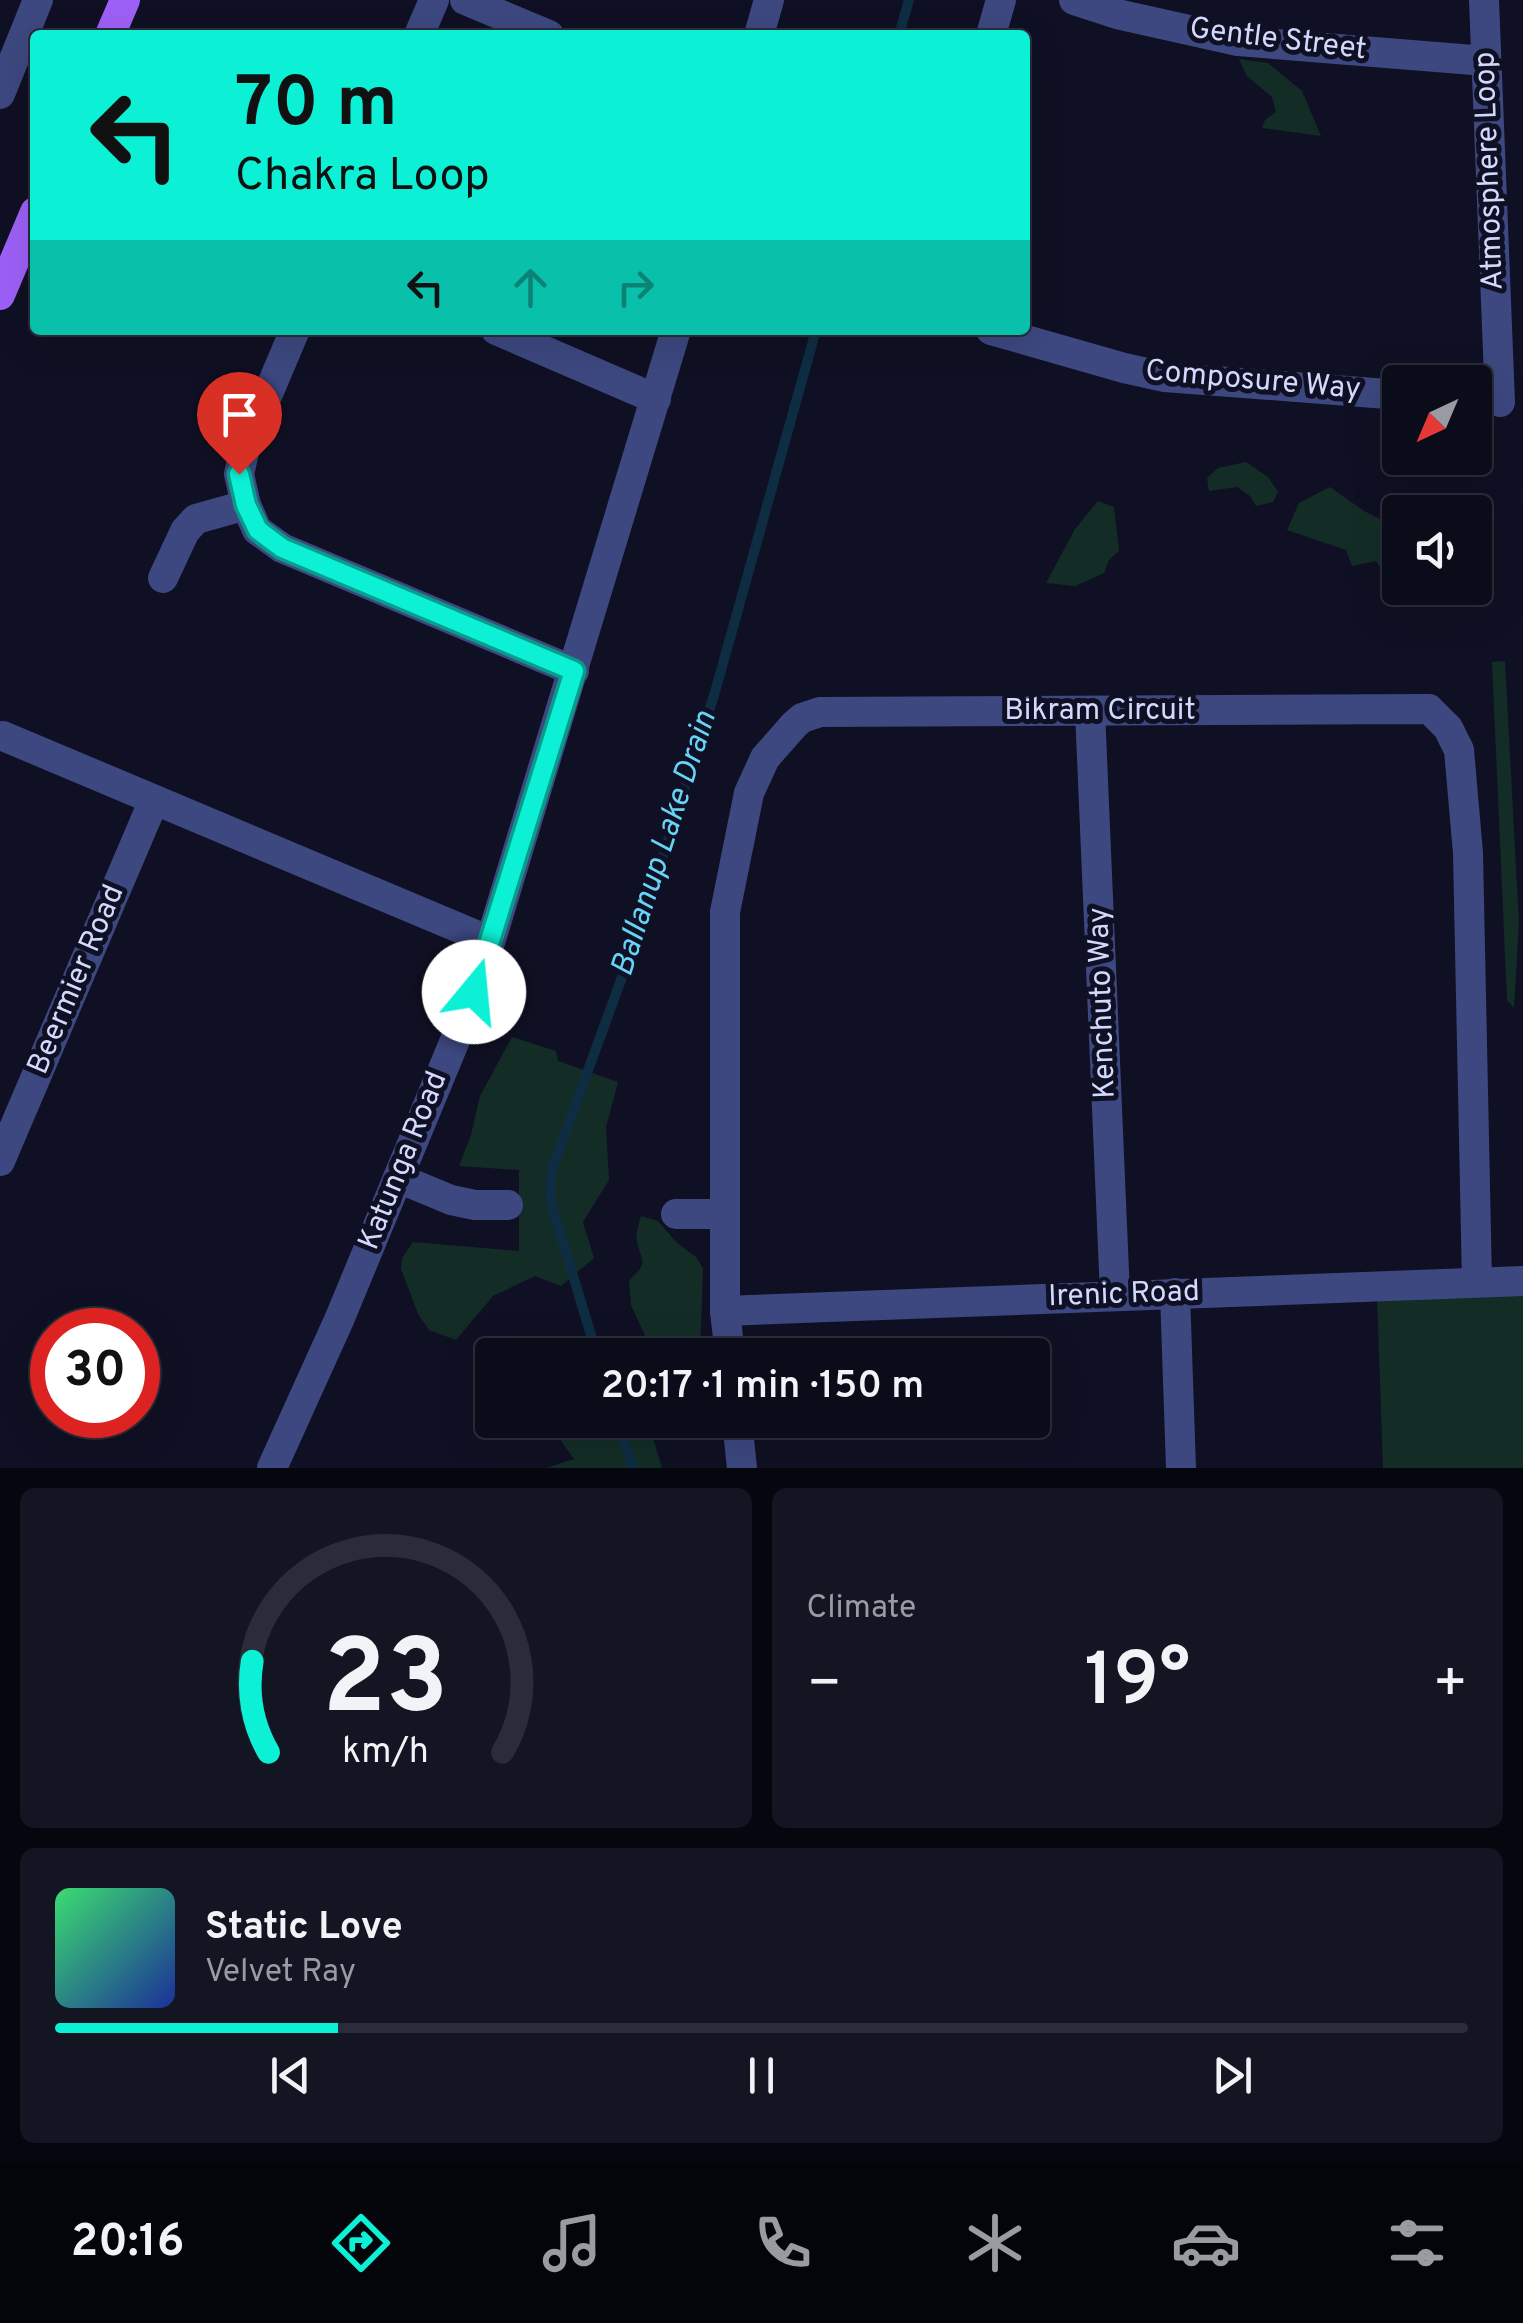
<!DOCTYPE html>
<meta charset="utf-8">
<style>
:root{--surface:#0b0c1a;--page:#141523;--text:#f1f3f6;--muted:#9a9ba2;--line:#2b2c39;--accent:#0cf0d6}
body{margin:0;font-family:Overpass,sans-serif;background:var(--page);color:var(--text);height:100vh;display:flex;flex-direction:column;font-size:38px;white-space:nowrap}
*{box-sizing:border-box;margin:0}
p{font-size:32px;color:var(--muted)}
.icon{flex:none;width:55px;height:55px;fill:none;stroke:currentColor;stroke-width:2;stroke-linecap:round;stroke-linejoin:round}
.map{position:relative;height:1468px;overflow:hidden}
.details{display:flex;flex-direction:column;gap:20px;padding:20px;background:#06070e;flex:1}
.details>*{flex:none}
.top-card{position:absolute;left:30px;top:30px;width:1000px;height:305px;border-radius:10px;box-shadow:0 10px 40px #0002,0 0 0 2px var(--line);background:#0cf0d6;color:#111;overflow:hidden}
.needle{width:65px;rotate:224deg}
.fabs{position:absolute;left:1382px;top:365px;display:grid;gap:20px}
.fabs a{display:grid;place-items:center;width:110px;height:110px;border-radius:10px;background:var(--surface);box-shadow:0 10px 40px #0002,0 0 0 2px var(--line);font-size:50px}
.speed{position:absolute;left:30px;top:1308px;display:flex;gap:20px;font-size:50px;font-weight:700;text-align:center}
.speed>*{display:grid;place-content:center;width:130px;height:130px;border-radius:50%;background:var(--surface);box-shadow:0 10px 40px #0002,0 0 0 2px var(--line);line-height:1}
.speed .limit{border:15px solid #d22;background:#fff;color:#111}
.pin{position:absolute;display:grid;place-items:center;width:85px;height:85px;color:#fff;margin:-102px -42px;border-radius:50% 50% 50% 0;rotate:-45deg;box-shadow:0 0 10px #0007}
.pin .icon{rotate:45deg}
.me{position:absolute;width:110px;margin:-55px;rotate:17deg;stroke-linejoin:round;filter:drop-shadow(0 0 8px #0008)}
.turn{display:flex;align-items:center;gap:35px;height:210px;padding:0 40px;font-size:45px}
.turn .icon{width:130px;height:130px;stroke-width:2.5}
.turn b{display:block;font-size:70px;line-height:85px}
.lanes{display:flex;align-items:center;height:95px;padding:0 40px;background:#0003;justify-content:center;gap:50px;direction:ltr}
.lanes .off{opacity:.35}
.big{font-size:75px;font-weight:600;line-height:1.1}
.details .widget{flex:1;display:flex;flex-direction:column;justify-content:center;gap:15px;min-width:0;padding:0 35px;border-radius:15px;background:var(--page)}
.details .dial{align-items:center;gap:0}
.dial svg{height:260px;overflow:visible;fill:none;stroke:var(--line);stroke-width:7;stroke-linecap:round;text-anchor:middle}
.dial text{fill:var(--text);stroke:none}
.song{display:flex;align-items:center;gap:30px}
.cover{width:120px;height:120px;border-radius:15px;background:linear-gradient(135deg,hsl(140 70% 55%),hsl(230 70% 35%))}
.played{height:10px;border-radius:5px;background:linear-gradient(90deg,var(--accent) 20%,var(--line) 20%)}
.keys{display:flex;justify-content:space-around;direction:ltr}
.heat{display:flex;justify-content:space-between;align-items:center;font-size:55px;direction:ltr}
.details .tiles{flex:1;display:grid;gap:20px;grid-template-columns:1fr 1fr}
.widget:last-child{grid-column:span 2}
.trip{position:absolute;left:475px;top:1338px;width:575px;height:100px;border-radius:10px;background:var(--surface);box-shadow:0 10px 40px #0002,0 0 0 2px var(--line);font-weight:600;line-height:100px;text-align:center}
.tabs{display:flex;height:160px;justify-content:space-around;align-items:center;background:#04050a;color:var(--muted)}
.tabs .icon{width:70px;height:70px}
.tabs .active{color:var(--accent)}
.tabs b{font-size:45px;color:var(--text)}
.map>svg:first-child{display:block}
.green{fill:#132d26}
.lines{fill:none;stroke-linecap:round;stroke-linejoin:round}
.stream{stroke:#0e2d43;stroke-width:10}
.minor{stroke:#3d4880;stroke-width:30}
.major{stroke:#9e60f7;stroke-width:30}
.route-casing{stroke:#089c8b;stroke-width:25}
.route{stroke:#0cf0d6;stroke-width:18}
.labels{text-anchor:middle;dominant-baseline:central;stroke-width:10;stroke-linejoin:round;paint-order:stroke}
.street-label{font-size:30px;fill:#d3d8fd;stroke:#0f1023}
.water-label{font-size:32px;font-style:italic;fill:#67d3f7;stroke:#0f1023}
</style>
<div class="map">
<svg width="1523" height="1468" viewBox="0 0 1523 1468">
<rect width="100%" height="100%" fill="#0f1023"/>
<!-- green -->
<g class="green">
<path d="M1239,59l29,4 34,28 19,45 -59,-8 3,-8 11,-8 -4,-15 -25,-21z"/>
<path d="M1246,462l22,15 10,15 -5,10 -17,4 -6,-10 -13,-9 -28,4 -2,-13 11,-10z"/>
<path d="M1330,487l34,24 36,18v54l-11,-2 -13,-20 -24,5 -6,-16 -59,-20 12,-27z"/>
<path d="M1098,501l16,6 5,44 -10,9 -5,13 -29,13 -29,-3 29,-54z"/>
<path d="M1505,661l14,263 -5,84 -7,-8 -15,-338z"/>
<path d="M512,1037l44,14 2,10 60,21 -12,45 3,53 -26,42 11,36 -33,28 -26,-10 -42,20 -37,44 -27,-10 -11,-16 -17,-45 1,-11 11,-16 106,9v-81l-60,-4 12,-31 9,-39z"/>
<path d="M641,1216l17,5 19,22 19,14 7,11 -3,87h-46l-23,-50 -2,-24c19,-20 14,-15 8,-39 -2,-8 2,-18 4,-26z"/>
<path d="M1523,1294v174h-140l-6,-171z"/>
<path d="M500,1420h88l13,13 47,-13 14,48h-116l28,-9 -26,-36 -26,10 -22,4z"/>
</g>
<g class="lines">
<!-- stream -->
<g class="stream">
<path d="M899,35l10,-35"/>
<path d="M597,1355l-45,-149 -2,-22 3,-18 87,-238 75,-236 101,-362"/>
<path d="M617,1420l16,48"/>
</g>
<!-- minor -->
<g class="minor">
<path d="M465,0l84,35"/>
<path d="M1074,0l43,14 121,27 248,20"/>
<path d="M1484,0l16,402"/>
<path d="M419,35l15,-35"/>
<path d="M759,35l10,-35"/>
<path d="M991,35l10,-35"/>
<path d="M0,94l38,-94"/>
<path d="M295,330l-50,118 -6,26 7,31 11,25 25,18 292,123"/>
<path d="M496,330l160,69"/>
<path d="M991,330l133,38 41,9 235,18"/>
<path d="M163,578l22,-47 11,-12 50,-14"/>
<path d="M1090,711l25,584"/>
<path d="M3,736l487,205"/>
<path d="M0,1161l154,-361"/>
<path d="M398,1178l53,22 24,5h33"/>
<path d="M676,1214h49"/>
<path d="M1175,1293l6,175"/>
<path d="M725,1311l798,-30"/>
<path d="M730,1355l-5,-44v-399l24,-119 16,-35 29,-33 8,-7 18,-6 609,-3 19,19 11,22 9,103 9,429"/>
<path d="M737,1420l5,48"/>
<path d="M272,1468l67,-148 136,-328 201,-662"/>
</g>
<!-- major -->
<g class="major">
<path d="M110,35l15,-35"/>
<path d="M0,295l35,-83"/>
</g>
</g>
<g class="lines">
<defs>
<path id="route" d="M239,474l7,31 12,25 24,18 292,123 -100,321"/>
</defs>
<!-- route casing -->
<use href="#route" class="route-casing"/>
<!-- route -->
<use href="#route" class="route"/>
</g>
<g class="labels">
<!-- street labels -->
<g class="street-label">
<text transform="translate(1278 40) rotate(7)">Gentle Street</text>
<text transform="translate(1490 171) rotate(-92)">Atmosphere Loop</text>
<text transform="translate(1253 381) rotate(5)">Composure Way</text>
<text x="1100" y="711">Bikram Circuit</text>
<text transform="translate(77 980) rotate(-67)">Beermier Road</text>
<text transform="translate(1103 1003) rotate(-92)">Kenchuto Way</text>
<text transform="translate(404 1161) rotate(-68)">Katunga Road</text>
<text transform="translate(1124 1295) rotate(-2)">Irenic Road</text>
</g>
<!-- water labels -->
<g class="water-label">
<text transform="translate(665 844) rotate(-72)">Ballanup Lake Drain</text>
</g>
</g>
</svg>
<div class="fabs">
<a><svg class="needle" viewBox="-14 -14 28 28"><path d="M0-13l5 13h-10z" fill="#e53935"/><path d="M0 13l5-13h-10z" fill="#9a9ba2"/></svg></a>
<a><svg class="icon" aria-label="sound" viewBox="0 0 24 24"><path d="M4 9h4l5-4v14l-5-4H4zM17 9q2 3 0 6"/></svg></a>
</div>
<div class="speed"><div class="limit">30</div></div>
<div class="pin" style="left:239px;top:474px;background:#d93025"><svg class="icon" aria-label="arrive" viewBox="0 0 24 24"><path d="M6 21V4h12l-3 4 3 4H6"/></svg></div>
<svg class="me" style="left:474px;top:992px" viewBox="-20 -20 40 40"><circle r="19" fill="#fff"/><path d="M0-13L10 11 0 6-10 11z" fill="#0cf0d6"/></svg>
<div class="trip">20:17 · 1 min · 150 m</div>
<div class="top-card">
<div class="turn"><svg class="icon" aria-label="left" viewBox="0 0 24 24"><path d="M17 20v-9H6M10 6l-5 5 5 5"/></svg><div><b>70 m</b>Chakra Loop</div></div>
<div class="lanes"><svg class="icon" aria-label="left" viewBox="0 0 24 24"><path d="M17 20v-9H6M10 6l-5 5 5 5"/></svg><svg class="icon off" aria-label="ahead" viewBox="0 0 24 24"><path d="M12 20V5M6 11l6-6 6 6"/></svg><svg class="icon off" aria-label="right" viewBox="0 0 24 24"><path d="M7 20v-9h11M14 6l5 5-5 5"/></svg></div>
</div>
</div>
<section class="details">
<div class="tiles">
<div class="widget dial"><svg viewBox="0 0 100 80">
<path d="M14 69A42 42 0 1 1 86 69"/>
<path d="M14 69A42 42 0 0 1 9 41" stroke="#0cf0d6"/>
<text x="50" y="56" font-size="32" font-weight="700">23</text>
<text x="50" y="72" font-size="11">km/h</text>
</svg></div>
<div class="widget"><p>Climate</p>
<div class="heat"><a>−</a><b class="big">19°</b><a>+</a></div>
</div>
<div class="widget">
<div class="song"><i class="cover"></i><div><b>Static Love</b><p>Velvet Ray</p></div></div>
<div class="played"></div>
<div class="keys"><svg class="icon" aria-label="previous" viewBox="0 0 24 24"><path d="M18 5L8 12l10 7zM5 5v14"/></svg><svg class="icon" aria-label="pause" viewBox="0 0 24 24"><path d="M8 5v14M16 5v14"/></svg><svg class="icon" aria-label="next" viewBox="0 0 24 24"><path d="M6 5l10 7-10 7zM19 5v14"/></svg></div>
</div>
</div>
</section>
<nav class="tabs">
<b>20:16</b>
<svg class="icon active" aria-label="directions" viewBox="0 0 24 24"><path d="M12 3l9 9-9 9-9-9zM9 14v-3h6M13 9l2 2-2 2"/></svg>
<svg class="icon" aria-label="music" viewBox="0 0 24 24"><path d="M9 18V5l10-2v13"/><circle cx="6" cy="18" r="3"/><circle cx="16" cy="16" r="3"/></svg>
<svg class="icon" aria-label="phone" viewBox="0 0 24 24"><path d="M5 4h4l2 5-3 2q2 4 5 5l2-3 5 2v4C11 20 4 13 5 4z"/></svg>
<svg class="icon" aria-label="climate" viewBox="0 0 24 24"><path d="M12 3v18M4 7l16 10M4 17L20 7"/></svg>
<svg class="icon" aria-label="car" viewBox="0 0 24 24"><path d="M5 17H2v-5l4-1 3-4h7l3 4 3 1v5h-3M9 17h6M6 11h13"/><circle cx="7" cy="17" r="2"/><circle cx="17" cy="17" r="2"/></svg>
<svg class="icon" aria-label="filters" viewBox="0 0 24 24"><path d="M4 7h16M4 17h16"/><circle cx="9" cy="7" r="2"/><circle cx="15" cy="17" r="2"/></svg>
</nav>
